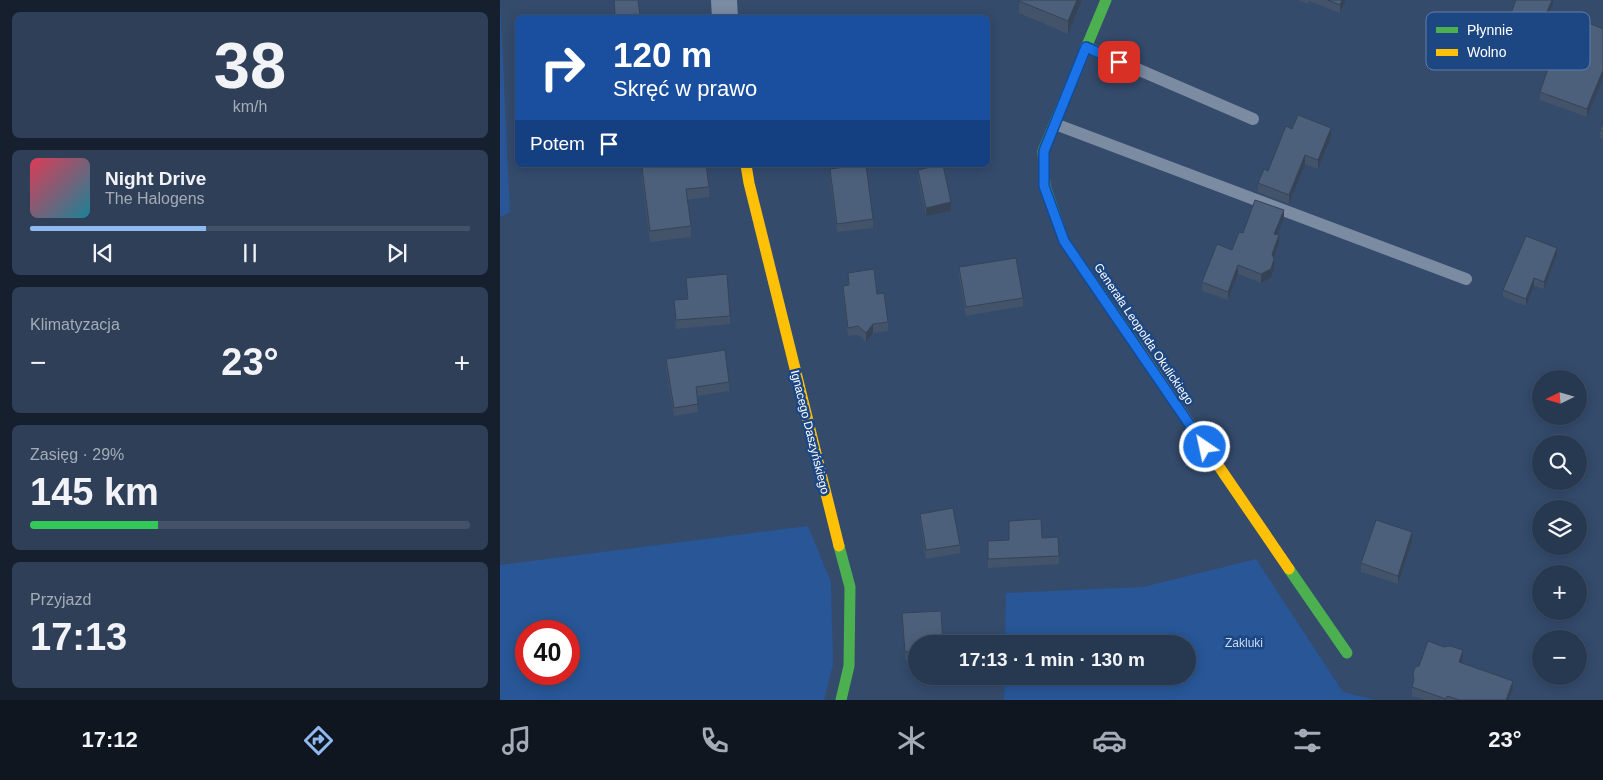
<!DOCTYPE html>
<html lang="pl">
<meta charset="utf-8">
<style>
:root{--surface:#273851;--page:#2f3f58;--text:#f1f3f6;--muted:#a4acb7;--line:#435268;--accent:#90b9f0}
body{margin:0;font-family:Helvetica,sans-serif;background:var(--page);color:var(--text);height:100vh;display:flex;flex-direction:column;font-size:19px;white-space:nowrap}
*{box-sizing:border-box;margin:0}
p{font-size:16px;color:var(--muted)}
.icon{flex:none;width:28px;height:28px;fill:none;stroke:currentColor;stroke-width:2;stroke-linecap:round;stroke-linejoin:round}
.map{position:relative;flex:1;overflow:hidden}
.side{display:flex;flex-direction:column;gap:12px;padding:12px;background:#151f2d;width:500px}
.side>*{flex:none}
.top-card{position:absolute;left:15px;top:15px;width:475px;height:152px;border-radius:8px;box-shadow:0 2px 12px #0003,0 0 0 1px var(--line);background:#1a4fa0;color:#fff;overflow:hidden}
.needle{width:32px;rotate:265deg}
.buttons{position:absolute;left:1032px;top:370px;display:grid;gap:10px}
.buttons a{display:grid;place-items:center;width:55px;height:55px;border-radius:50%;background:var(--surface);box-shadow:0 2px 12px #0003,0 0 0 1px var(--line);font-size:25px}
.speed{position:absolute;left:15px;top:620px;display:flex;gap:10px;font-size:25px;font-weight:700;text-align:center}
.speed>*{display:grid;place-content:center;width:65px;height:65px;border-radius:50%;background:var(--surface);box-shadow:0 2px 12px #0003,0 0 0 1px var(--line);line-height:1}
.speed .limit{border:8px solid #d22;background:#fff;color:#111}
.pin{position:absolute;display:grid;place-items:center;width:42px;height:42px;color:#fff;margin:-21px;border-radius:10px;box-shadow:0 2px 8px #0006}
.me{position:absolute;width:55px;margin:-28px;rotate:326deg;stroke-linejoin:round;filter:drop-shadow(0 0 4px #0008)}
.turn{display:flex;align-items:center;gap:18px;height:105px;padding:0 15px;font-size:22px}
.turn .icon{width:65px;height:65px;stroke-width:2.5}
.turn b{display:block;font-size:35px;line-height:42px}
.then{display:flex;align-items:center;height:48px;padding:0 15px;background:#0003;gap:10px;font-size:19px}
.big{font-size:38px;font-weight:700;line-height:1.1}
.side .card{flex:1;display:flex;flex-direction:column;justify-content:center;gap:8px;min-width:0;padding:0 18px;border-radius:8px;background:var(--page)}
.side .dial{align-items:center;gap:0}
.dial b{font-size:65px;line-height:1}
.song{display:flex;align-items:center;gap:15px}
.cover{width:60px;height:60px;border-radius:8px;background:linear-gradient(135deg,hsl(350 70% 55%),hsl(190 70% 35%))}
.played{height:5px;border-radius:2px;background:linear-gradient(90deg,var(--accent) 40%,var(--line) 40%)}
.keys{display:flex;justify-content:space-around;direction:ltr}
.heat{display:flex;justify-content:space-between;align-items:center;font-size:28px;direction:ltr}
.charge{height:8px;border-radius:4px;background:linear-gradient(90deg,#34c759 29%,var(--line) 0)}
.trip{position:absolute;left:408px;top:635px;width:288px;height:50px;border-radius:25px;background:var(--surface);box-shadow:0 2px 12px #0003,0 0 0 1px var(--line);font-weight:700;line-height:50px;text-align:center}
.dock{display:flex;height:80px;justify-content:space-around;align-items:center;background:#101620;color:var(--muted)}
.dock .icon{width:35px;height:35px}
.dock .current{color:var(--accent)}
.dock b{font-size:22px;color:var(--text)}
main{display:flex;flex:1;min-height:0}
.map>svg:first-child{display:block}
.green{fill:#285696;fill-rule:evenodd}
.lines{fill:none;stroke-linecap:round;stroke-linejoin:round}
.lane{stroke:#7a8ba2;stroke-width:12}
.street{stroke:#7a8ba2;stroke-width:26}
.fast{stroke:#4caf50;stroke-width:11}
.slow{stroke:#ffc107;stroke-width:11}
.wall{fill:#42536a}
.shaded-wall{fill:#364356}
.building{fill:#4d607b;stroke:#364356}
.route-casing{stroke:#114b97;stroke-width:12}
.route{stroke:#1a73e8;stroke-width:9}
.labels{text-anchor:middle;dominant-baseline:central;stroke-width:5;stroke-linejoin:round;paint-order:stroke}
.street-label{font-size:12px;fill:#fff;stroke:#1d4783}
.park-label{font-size:12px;fill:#c7dcf7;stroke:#1d4783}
.key{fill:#1d4783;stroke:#617ea8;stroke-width:1}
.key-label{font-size:14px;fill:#fff}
</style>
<main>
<section class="side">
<div class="card dial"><b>38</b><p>km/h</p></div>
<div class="card">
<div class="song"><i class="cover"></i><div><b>Night Drive</b><p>The Halogens</p></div></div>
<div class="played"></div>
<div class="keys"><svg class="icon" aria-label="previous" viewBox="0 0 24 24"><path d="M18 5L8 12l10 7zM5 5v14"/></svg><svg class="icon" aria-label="pause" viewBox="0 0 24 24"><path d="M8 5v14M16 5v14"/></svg><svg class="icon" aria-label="next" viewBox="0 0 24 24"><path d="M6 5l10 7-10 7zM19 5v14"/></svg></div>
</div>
<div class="card"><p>Klimatyzacja</p>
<div class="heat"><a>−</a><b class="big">23°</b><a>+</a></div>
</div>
<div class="card"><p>Zasięg · 29%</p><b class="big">145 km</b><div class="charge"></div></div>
<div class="card"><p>Przyjazd</p><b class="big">17:13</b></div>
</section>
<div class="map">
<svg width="1103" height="700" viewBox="0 0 1103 700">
<rect width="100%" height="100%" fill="#344b6c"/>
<!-- green -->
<g class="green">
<path d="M0,0l10,212 -10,5z"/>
<path d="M308,526l23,56 2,82 -9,36h-324v-135zM26,631h43v43h-43z"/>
<path d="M756,559l87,133 32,8h-371l1,-24h181v-32h-181l1,-51 137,-6z"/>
</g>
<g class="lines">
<!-- lane -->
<g class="lane">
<path d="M586,47l167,72"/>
<path d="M555,124l411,155"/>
</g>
<!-- street -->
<path class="street" d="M224,0l1,18"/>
<!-- fast -->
<g class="fast">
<path d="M606,0l-63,151 2,35 19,55 74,107"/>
<path d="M339,546l11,41 -1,79 -8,34"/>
<path d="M789,569l58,84"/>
</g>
<!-- slow -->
<g class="slow">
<path d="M246,165l3,18 90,363"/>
<path d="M638,348l151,221"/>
</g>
</g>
<!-- wall -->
<g class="wall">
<path d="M114,0h24l2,18h-25z"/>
<path d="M519,0h63l-14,34 -49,-21z"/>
<path d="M798,0h48l-6,13 -31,-12 -1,3z"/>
<path d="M1053,0v4l-8,20 34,15 24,-10 -16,88 -47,-17v-8l11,-31 -48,-20v-7z"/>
<path d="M1103,120v20l-3,-2v-8z"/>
<path d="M792,129l39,8 -13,32 -13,-5 -16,40 -31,-12v-9l10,-12z"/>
<path d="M148,165h58l3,22v10l-22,3 4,26v11l-41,5 -8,-65v-10l6,-1z"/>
<path d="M330,169l43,50v9l-36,4 -7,-54z"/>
<path d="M418,170l33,41 -25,5 -8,-38z"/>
<path d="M784,219l-7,16 2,9 -5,14v10l-3,10 -10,5 -23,-9 -10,26 -26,-9v-9l30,-32 11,-17z"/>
<path d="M1057,255l-13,34 -10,-3 -8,20 -23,-9v-7z"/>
<path d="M459,267l64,31v8l-57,10 -7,-40z"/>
<path d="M348,273l29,21 11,28v9l-15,2 -7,9 -8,-7 -10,1 -5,-42v-8l5,-1z"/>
<path d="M186,278l44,38v8l-54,5 -2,-29 13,-1z"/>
<path d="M166,359l63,23v9l-32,5 1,16 -24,4 -8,-48z"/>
<path d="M420,514l40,31v8l-34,6 -6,-37z"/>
<path d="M542,538l17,18v8l-71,4v-18z"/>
<path d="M912,541l-14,43 -37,-12v-9z"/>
<path d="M402,613l14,31v16h-11z"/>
<path d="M944,647l19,12 -2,4 52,26 -4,11h-84l-13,-4v-9l1,-3v-10l6,-8z"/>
</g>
<!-- shaded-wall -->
<g class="shaded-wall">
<path d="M577,0h5l-14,34v-13z"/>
<path d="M842,0h4l-6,13v-8z"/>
<path d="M1052,0h1v4l-11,27v-8z"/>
<path d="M1103,70v8l-16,39v-8z"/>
<path d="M831,128v9l-13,32v-9z"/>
<path d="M805,155v9l-16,40v-9z"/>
<path d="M451,202v9l-25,5v-8z"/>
<path d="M784,210v9l-10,23v-8z"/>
<path d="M779,235v9l-7,18v-8z"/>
<path d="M1057,248v7l-13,34v-7z"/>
<path d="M774,259v9l-3,10 -10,5v-9z"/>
<path d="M738,265v9l-10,26v-8z"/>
<path d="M1034,278v8l-8,20v-7z"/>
<path d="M373,324v9l-7,9v-9z"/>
<path d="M912,532v9l-14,43v-8z"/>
<path d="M963,650v9l-4,12v-9z"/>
<path d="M1013,681v8l-4,11h-3z"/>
</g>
<!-- building -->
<g class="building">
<path d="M114,0h24l2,15 -25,1z"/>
<path d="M519,0h58l-9,21 -49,-20z"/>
<path d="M828,0h14l-2,5z"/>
<path d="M1016,0h36l-10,23 37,16 7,-17 17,7v41l-16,39 -47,-17 13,-38 -50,-20z"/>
<path d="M178,16v2h-18z"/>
<path d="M798,115l33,13 -13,32 -13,-5 -16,40 -31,-12 6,-14 4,2 18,-45 6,3z"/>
<path d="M1103,120v11l-3,-1z"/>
<path d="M148,165h58l3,22 -23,2 5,37 -41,5 -8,-64 6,-1z"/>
<path d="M362,165h4l7,54 -36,5 -7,-55z"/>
<path d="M440,165h3l8,37 -25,6 -8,-38z"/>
<path d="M755,200l29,10 -10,24 5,1 -7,19 2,5 -3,10 -10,5 -23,-9 -10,27 -26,-10 15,-38 15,6 7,-18 4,1z"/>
<path d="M1026,236l31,12 -13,34 -10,-4 -8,21 -23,-9z"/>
<path d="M516,258l7,40 -57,9 -7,-40z"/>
<path d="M374,269l3,25 7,-1 4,29 -15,2 -7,9 -8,-7 -10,2 -5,-42 6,-1 -1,-12z"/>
<path d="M227,274l3,42 -54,4 -2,-20 14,-1 -2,-21z"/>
<path d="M225,350l4,32 -33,5 2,17 -24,4 -8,-49z"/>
<path d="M453,508l7,37 -34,5 -6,-36z"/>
<path d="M541,519l1,19 16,-1 1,19 -71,3v-18l21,-1v-19z"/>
<path d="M876,520l36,12 -14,44 -37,-13z"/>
<path d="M441,611l2,33h-27v7l-11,1 -3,-39z"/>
<path d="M928,641l16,6 6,-1 13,4 -4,12 54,19 -7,19h-46l-13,-4 -1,3 -34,-12 2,-7 -1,-6 2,-7 4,-1z"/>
</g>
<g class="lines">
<defs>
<path id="route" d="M619,62l-33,-15 -42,104v35l20,55 141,206"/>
</defs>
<!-- route casing -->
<use href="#route" class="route-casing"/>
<!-- route -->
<use href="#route" class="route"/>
</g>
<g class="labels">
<!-- street labels -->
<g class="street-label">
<text transform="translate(644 334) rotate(56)">Generała Leopolda Okulickiego</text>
<text transform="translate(310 432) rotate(76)">Ignacego Daszyńskiego</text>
</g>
<!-- park labels -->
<g class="park-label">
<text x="744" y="643">Zakluki</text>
</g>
</g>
<!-- legend -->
<rect x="926" y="12" width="164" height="58" rx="8" class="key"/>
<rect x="936" y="27" width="22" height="6" fill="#4caf50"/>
<rect x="936" y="49" width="22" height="7" fill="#ffc107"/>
<g class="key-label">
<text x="967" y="35">Płynnie</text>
<text x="967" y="57">Wolno</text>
</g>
</svg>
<div class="buttons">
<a><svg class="needle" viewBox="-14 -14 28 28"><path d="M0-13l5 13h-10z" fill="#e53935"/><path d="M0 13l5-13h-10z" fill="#a4acb7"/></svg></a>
<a><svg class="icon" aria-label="search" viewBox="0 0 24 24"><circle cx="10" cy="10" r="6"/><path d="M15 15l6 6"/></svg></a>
<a><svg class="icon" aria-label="layers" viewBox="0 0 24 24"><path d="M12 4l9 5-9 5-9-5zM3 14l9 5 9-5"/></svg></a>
<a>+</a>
<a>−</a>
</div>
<div class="speed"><div class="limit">40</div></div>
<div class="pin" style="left:619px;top:62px;background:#d93025"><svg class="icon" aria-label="arrive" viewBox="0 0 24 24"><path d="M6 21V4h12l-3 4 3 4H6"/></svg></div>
<svg class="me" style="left:705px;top:447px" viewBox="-20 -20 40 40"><circle r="17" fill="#1a73e8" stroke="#fff" stroke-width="3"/><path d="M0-11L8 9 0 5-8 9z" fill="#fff"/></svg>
<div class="trip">17:13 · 1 min · 130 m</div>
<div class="top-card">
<div class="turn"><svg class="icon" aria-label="right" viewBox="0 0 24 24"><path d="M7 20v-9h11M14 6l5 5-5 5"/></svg><div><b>120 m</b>Skręć w prawo</div></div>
<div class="then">Potem<svg class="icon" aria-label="arrive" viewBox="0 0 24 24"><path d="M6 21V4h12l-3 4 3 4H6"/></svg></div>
</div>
</div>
</main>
<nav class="dock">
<b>17:12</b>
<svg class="icon current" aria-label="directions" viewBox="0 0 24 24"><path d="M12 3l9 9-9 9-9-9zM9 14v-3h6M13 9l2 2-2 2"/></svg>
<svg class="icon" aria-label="music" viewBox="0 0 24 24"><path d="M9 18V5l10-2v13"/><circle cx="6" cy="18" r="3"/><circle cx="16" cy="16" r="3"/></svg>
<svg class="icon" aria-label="phone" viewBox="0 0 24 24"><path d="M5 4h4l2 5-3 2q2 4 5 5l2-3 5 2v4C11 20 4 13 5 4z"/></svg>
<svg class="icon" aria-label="climate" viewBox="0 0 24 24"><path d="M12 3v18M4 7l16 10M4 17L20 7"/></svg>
<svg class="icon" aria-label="car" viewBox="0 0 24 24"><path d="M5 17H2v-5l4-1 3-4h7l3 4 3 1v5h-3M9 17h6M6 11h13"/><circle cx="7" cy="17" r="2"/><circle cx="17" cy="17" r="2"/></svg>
<svg class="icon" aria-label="filters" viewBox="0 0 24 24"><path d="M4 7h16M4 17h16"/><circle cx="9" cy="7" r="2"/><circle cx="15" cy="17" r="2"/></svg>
<b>23°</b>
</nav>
